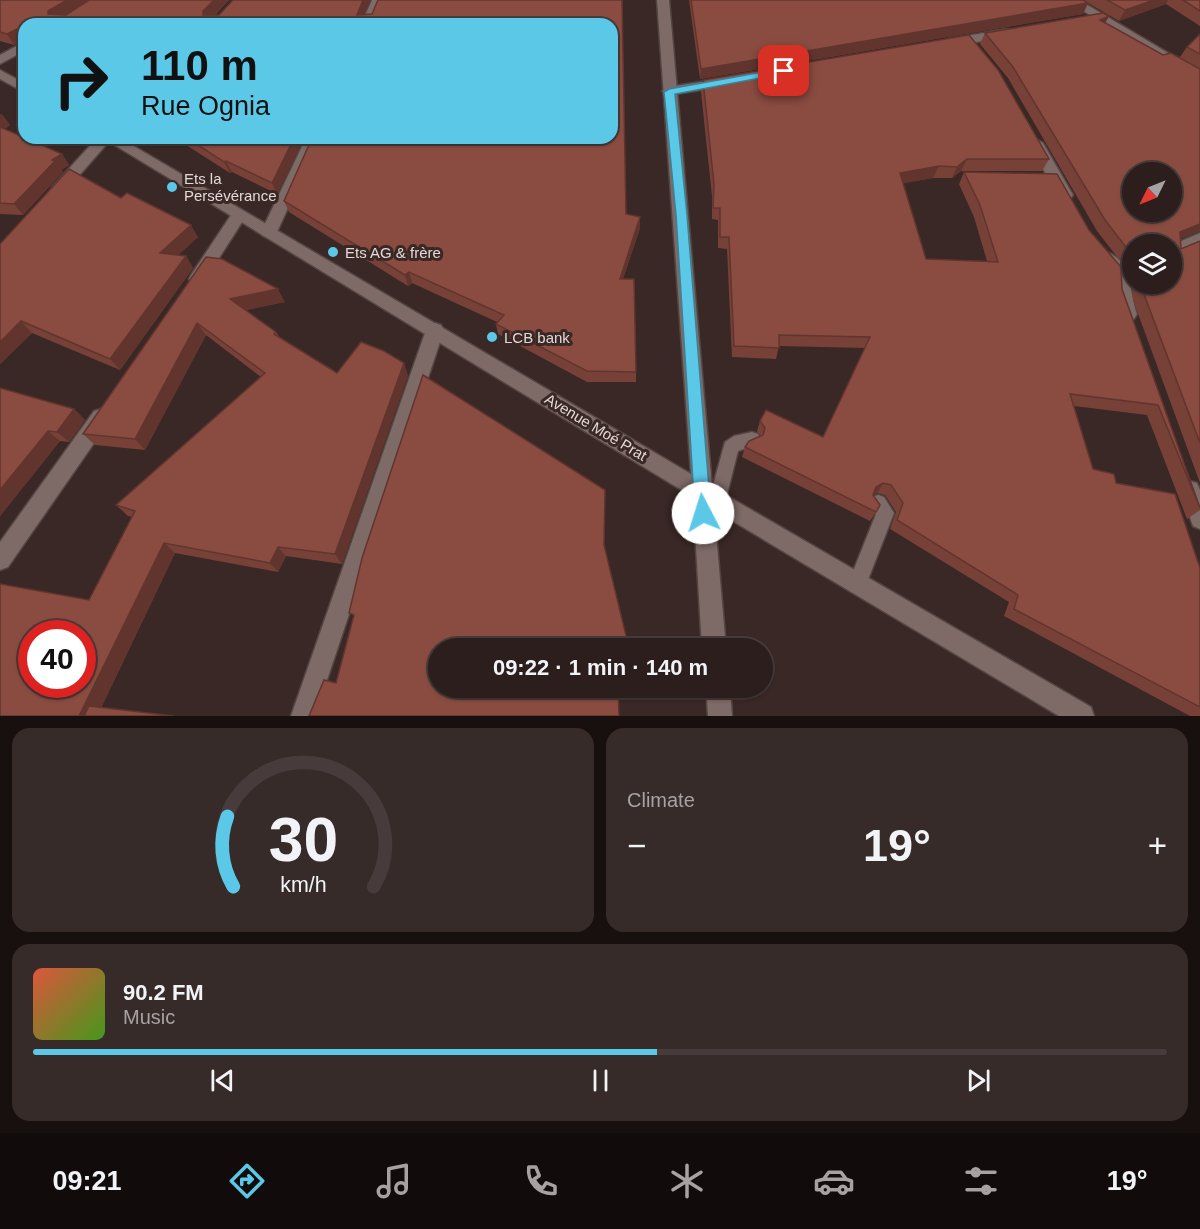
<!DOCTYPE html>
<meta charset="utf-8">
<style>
:root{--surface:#2b1e1c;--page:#372b29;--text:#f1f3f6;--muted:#a6a2a3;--line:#473c3b;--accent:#5bc8e7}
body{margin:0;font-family:Helvetica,sans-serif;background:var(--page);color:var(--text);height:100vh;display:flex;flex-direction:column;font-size:22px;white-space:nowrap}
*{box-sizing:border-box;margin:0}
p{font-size:20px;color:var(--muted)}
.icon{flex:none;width:33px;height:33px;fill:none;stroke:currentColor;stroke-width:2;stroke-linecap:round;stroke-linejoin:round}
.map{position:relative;height:716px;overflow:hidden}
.sheet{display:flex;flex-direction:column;gap:12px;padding:12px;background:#18100f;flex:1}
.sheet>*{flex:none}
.guide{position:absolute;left:18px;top:18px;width:600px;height:126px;border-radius:18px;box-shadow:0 2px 4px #0004,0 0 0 2px var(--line);background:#5bc8e7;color:#111;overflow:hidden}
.needle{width:39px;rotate:227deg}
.controls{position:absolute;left:1122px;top:162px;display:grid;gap:12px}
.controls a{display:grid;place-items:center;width:60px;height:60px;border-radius:50%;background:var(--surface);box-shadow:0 2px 4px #0004,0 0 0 2px var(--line);font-size:30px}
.speed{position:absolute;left:18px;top:620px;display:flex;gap:12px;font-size:30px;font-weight:700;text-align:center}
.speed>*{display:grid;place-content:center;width:78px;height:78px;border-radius:50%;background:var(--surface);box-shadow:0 2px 4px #0004,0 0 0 2px var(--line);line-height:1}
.speed .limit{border:9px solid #d22;background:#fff;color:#111}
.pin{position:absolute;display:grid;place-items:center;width:51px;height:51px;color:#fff;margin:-26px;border-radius:12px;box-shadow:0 3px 9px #0006}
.me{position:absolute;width:66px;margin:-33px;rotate:355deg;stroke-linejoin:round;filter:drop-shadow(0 0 4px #0008)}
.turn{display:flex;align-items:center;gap:21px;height:126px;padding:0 24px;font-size:27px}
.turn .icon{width:78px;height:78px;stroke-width:2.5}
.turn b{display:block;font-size:42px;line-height:51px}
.big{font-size:45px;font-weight:700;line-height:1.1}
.sheet .card{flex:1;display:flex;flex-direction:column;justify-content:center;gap:9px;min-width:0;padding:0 21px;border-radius:18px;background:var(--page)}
.sheet .dial{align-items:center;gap:0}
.dial svg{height:156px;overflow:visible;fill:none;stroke:var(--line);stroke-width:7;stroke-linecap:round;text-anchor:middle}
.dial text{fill:var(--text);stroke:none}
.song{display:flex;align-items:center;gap:18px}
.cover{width:72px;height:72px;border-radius:9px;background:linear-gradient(135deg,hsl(10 70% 55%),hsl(100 70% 35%))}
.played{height:6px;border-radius:3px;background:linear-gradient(90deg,var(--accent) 55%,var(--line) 55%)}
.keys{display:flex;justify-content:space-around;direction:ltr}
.heat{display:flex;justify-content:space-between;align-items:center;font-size:33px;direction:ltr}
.sheet .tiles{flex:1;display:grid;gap:12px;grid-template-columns:1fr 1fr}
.card:last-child{grid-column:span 2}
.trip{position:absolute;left:428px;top:638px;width:345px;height:60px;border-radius:30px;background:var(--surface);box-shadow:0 2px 4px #0004,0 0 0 2px var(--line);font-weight:700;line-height:60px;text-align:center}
.tab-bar{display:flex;height:96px;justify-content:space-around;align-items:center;background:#110c0b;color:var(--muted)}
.tab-bar .icon{width:42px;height:42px}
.tab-bar .on{color:var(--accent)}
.tab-bar b{font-size:27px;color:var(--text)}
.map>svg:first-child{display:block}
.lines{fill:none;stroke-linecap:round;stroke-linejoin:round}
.lane-casing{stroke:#534542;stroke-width:3}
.street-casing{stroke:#534542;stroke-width:3}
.secondary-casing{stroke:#534542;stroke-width:3}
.lane{fill:#7e6a67;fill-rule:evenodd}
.street{fill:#7e6a67;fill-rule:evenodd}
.secondary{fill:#7e6a67;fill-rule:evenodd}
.wall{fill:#774138;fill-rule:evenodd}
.shaded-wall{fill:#61352e}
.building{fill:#8a4c41;stroke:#61352e;stroke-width:1.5;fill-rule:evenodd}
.route{fill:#5bc8e7;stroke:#3b8296;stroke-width:1.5}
.poi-dot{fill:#5bc8e7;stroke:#392825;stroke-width:2}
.labels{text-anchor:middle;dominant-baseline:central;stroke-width:6;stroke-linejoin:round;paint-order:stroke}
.poi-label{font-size:15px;fill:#e3d8d6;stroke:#392825;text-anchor:start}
.street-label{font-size:15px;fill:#e3d8d6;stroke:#392825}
</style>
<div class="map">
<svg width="1200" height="716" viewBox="0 0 1200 716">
<rect width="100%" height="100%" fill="#392825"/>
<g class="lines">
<defs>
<g id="lane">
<path d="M752,432l6,2 2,5 -2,5 -20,7 -14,55 -6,2 -6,-2 -3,-6 16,-58 9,-6z"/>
<path d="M878,495l6,2 10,16 -30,77 -7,3 -7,-3 -2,-6 28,-70 -7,-11 3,-6z"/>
</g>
<g id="street">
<path d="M372,0h12l-11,24h-12z"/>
<path d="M1065,0h14l121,72v9z"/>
<path d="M1007,29l4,1v6l-63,11 -6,-4 6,-4z"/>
<path d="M24,42v9l-24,13v-9z"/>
<path d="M726,78l5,1 1,3 -1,3 -62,10 -7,-4 7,-4z"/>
<path d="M97,138h15l-49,56h-10l-2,-4 2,-4z"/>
<path d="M306,138h14l-43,94 -2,4h-12l-2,-4z"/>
<path d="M1036,139l7,4 30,52 -3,4h-10l-3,-4 -28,-52z"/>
<path d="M238,211l5,1 3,4 -43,67h-12l-2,-4 2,-4 42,-63z"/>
<path d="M1200,233v12l-28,12v-12z"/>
<path d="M1106,252c27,8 23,41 31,62l-3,5 -6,2 -6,-2 -7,-19 -1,-22 -16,-20 2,-4z"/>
<path d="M435,323l6,2 3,5 -129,386h-24l135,-386 3,-5z"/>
<path d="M101,409l7,2 3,6 -3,6 -100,144 -8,3v-28l94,-131z"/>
<path d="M1190,481l7,2 3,7v39l-7,-3 -13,-36 3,-7z"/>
</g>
<g id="secondary">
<path d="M657,0h12l43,487 379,220 3,9h-35l-345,-206 12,138h-24l-9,-151 -590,-359h17l571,336z"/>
<path d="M0,70l24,13v9l-24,-13z"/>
<path d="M706,687h24l2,29h-24z"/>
</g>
</defs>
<!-- lane casing -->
<use href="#lane" class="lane-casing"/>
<!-- street casing -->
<use href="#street" class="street-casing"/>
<!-- secondary casing -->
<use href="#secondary" class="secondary-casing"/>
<!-- lane -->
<use href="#lane" class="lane"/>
<!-- street -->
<use href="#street" class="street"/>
<!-- secondary -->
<use href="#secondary" class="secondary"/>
</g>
<!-- wall -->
<g class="wall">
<path d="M0,0h229l-14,15h4l14,-15h137l-6,14h8l6,-14h244l4,214 14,3v11l-17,51h11l2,93v10h-49l-89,-48 -2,-10 1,-2 -85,-39 -4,3 -119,-74 -5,-11 28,-63h300v-114h-588v25l-5,-7 -5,3 -14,-4z"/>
<path d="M689,0h394l5,3 -5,11 -383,65z"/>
<path d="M1083,0h117v26l-34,-22 -47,17z"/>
<path d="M1109,16l-4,7 58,32 17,2 7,-10 13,-13v197l-20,8 1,10 19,-8v242l-67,-183 -1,-24 -35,-45 -89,-153 -28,-34 5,-11zM1132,244l40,40h-40z"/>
<path d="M703,80l346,79 -7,12h-81l-9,7h-19l-30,5 23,76 61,2 -13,-44 -15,-33 5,-12 158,117 78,218v3l-13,9 -40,-104 -73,-9 19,63 23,14 84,85v148h-10l-186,-100 5,-14 -119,-73 6,-17 -11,-17 -8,-2 -4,2 3,17 -6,9 -128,-64 3,-10 15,-11 -3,-5 3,-10 63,16 42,-89 -86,-2 -3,13 -44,-2 -5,-108 -9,-1v-28l-6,-1v-23l-11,-104z"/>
<path d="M0,114l10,11 -6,4 58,25 7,11 -8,5 2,2 -40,43 -23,-1z"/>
<path d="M175,138h129l-27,56 -45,-22 -2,1z"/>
<path d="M121,198l77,39 -20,18 8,1 7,12 -73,102 -88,-37 -32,31v-120z"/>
<path d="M206,257l79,45 -39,8 30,22 4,6 57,35 71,2 -66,189 -56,-8 -8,16 -103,-19 -74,155 -101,8 89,-116 43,-83 -4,-1 -12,-11 145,-128 -55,-42 -61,115 -50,-5 -12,-11z"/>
<path d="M0,388l74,21 11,11 -16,22 -9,-1 -60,75z"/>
</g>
<!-- shaded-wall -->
<g class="shaded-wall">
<path d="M67,0h24l-36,22 -7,-8v-3z"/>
<path d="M214,0h15l-22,22 -4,-7v-4z"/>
<path d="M363,0h7l-10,24 -3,-9z"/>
<path d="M1154,0h14l-2,4 -47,17 6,-11z"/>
<path d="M1088,3l-5,11 -383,65 1,-10z"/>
<path d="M1109,16l-6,11 -3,-7z"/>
<path d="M17,29l6,9 -4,-1 3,4h-3v1l-5,3 -7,-11z"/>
<path d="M2,114l8,11 -10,6v-16z"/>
<path d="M294,138h10l-27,56 -5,-11z"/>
<path d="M62,154l7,11 -8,5 2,2 -40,43 -9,-11 38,-44z"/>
<path d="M967,159l-6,12 -9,7 5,-11z"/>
<path d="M226,161l6,11 -2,1 -6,-11z"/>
<path d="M939,166l-6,12 -38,7 5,-12z"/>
<path d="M640,217v11l-21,62 1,-11z"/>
<path d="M1200,224v6l-1,1 -28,12 9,-11z"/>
<path d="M191,225l7,12 -30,28 -8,-12z"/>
<path d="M186,256l7,12 -73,102 -10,-11z"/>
<path d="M409,272l3,11 -4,3 -3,-11z"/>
<path d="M278,289l7,13 -47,9 -8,-12z"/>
<path d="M21,321l11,12 -32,31v-22z"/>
<path d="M197,323l9,12 -61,115 -10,-11z"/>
<path d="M404,363l4,12 -66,189 -7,-10z"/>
<path d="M74,409l11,11 -16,22 -12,-10z"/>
<path d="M48,431l12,10 -60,75v-26z"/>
<path d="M883,483l-6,10 -7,3 6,-9z"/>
<path d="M164,543l11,10 -78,163h-18z"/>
<path d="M278,547l8,9 -8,16 -8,-9z"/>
</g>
<!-- building -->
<g class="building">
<path d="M0,0h67l-19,11v3l18,1 23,-15h125l-11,11v4h16l14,-15h130l-6,15 15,-1 6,-14h244l4,214 14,3 -20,62h14l2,93 -49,-1 -91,-47 8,-9 -95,-43 -4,3 -121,-74 28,-63h300v-114h-588v20l-5,-3 4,-3 -4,-1 -2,-8 -10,5 -7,-2z"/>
<path d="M691,0h392l5,3 -387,66z"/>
<path d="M1107,0h47l-29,10z"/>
<path d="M1183,0h17v11z"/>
<path d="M1103,13l6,3 -9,4 63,35 8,-2 29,16v155l-20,8 1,17 19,-8v202l-58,-154v-5h30v-40h-40v11l-27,-35 -92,-153 -28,-34zM1132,172h40v40h-40z"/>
<path d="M1200,34v20l-13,-7z"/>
<path d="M969,35l29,35 51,89h-82l-10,8 -18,-1 -39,7 26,86 72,3 -18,-57 -16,-33 93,2 32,56 32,37 1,22 78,219 -42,-103 -88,-11 23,75 21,5 2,9 59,11 25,74v139l-186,-98 4,-14 -121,-75 6,-17 -12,-18 -8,-2 -7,4 -3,8 7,10 -4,7 -131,-65 4,-6 14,-6 2,-7 -5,-7 6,-11 57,27 47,-100 -91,-2v13l-45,-2 -5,-109h-9v-29h-7l1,-24 -11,-104z"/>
<path d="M0,127l62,27 -10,6 3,1 -41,43 -14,-1z"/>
<path d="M187,138h107l-22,45 -46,-22 -2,1z"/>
<path d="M69,169l52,29 6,-5 64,32 -31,28 26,3 -76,103 -89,-38 -21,21v-98z"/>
<path d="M206,257l16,2 56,30 -48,10 46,33 -2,2 63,39 24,-31 23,9 20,12 -69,191 -57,-7 -8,16 -106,-20 -85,173h-79v-132l89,16 46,-89 -19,-6 149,-132 -68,-50 -62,116 -52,-5zM32,633h50v51h-50z"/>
<path d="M423,375l182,115 -1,55 25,103h-191v39h180l1,29h-310l15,-36 12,3 18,-68 -5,-2 13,-55z"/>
<path d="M0,388l74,21 -17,23 -9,-1 -48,59z"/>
<path d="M89,706l85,10h-90z"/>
</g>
<!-- route -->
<path class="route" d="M784,68l3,1v4l-112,21 12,121 24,298 -3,5 -5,2 -6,-2 -2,-5 -19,-298 -12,-123 5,-3z"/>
<!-- markers -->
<g class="poi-dot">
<circle cx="172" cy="187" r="6"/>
<circle cx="333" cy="252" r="6"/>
<circle cx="492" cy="337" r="6"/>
</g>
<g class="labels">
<!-- poi labels -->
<g class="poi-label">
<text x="184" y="178">Ets la<tspan x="184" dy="17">Persévérance</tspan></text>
<text x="345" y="252">Ets AG &amp; frère</text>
<text x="504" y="337">LCB bank</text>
</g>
<!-- street labels -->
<g class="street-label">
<text transform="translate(596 427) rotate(31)">Avenue Moé Prat</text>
</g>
</g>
</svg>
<div class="controls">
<a><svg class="needle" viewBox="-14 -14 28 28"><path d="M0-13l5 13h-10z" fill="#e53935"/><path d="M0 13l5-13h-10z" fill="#a6a2a3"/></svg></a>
<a><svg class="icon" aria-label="layers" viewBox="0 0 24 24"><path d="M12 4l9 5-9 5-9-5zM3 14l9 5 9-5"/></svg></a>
</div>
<div class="speed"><div class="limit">40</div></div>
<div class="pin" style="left:784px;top:71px;background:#d93025"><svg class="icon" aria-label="arrive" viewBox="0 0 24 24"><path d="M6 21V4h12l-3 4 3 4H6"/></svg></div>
<svg class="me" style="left:703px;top:513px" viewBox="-20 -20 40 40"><circle r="19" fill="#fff"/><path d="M0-13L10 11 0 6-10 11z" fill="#5bc8e7"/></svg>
<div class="trip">09:22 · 1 min · 140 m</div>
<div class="guide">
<div class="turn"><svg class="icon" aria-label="right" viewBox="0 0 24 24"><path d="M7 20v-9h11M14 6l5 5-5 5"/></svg><div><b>110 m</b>Rue Ognia</div></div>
</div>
</div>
<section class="sheet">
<div class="tiles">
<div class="card dial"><svg viewBox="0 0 100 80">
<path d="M14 69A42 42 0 1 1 86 69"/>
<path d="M14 69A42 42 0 0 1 11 33" stroke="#5bc8e7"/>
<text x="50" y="56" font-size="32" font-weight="700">30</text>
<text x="50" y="72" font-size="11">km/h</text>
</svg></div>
<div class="card"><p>Climate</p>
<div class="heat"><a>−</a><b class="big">19°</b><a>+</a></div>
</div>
<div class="card">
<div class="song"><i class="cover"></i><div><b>90.2 FM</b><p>Music</p></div></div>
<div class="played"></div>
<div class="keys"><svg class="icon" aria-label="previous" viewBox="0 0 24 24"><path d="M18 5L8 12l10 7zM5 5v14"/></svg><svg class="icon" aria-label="pause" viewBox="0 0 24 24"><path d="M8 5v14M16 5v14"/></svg><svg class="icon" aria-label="next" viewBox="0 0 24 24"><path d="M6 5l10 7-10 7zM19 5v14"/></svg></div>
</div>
</div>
</section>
<nav class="tab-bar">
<b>09:21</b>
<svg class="icon on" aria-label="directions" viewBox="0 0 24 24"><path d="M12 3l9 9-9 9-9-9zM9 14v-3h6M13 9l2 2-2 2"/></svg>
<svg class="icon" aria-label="music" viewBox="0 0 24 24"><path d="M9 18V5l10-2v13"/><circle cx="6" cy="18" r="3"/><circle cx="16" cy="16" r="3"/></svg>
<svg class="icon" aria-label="phone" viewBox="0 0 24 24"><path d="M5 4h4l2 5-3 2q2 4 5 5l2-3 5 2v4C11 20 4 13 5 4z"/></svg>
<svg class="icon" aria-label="climate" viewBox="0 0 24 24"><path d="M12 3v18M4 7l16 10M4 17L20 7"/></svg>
<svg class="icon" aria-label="car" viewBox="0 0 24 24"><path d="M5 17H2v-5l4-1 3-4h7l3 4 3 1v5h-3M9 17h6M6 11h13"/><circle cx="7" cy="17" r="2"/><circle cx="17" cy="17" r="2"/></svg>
<svg class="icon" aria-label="filters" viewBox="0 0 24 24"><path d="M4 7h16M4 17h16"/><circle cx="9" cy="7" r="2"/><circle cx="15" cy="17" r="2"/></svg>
<b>19°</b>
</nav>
